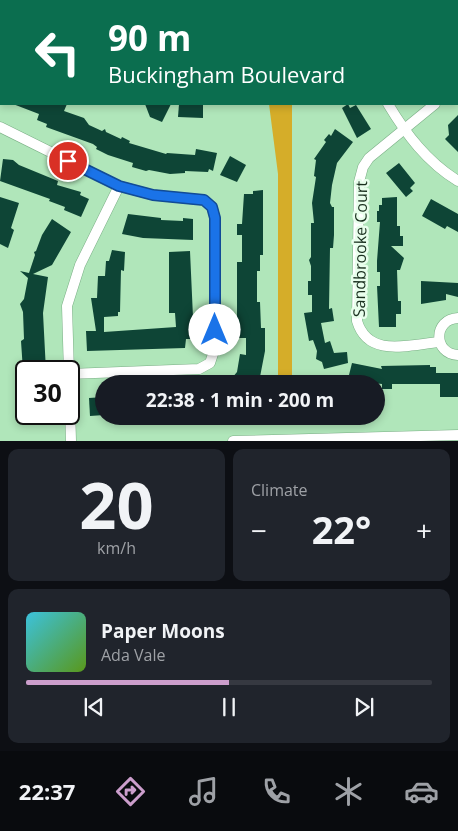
<!DOCTYPE html>
<meta charset="utf-8">
<style>
:root{--surface:#171b24;--page:#20242c;--text:#f1f3f6;--muted:#9ea1a6;--line:#363941;--accent:#cc9ecc}
body{margin:0;font-family:"Open Sans",sans-serif;background:var(--page);color:var(--text);height:100vh;display:flex;flex-direction:column;font-size:19px;white-space:nowrap}
*{box-sizing:border-box;margin:0}
p{font-size:16px;color:var(--muted)}
.icon{flex:none;width:28px;height:28px;fill:none;stroke:currentColor;stroke-width:2;stroke-linecap:round;stroke-linejoin:round}
.map{position:relative;height:441px;overflow:hidden}
.panel{display:flex;flex-direction:column;gap:8px;padding:8px;background:#0d0f14;flex:1}
.panel>*{flex:none}
.banner{position:absolute;left:0px;top:0px;width:459px;height:105px;box-shadow:0 2px 8px #0003;background:#0b6e4f;color:#fff;overflow:hidden}
.speed{position:absolute;left:15px;top:360px;display:flex;gap:10px;font-size:25px;font-weight:700;text-align:center}
.speed>*{display:grid;place-content:center;width:65px;height:65px;border-radius:50%;background:var(--surface);box-shadow:0 2px 8px #0003;line-height:1}
.speed .limit{border:2px solid #111;border-radius:8px;background:#fff;color:#111}
.pin{position:absolute;display:grid;place-items:center;width:42px;height:42px;color:#fff;margin:-21px;border:2px solid #fff;border-radius:50%;box-shadow:0 1px 5px #0007}
.me{position:absolute;width:55px;margin:-28px;rotate:0deg;stroke-linejoin:round;filter:drop-shadow(0 0 4px #0008)}
.turn{display:flex;align-items:center;gap:18px;height:105px;padding:0 25px;font-size:22px}
.turn .icon{width:65px;height:65px;stroke-width:2.5}
.turn b{display:block;font-size:35px;line-height:42px}
.big{font-size:38px;font-weight:700;line-height:1.1}
.panel .widget{flex:1;display:flex;flex-direction:column;justify-content:center;gap:8px;min-width:0;padding:0 18px;border-radius:10px;background:var(--page)}
.panel .dial{align-items:center;gap:0}
.dial b{font-size:65px;line-height:1}
.song{display:flex;align-items:center;gap:15px}
.cover{width:60px;height:60px;border-radius:8px;background:linear-gradient(135deg,hsl(190 70% 55%),hsl(90 70% 35%))}
.played{height:5px;border-radius:2px;background:linear-gradient(90deg,var(--accent) 50%,var(--line) 50%)}
.keys{display:flex;justify-content:space-around;direction:ltr}
.heat{display:flex;justify-content:space-between;align-items:center;font-size:28px;direction:ltr}
.panel .tiles{flex:1;display:grid;gap:8px;grid-template-columns:1fr 1fr}
.widget:last-child{grid-column:span 2}
.trip{position:absolute;left:95px;top:375px;width:290px;height:50px;border-radius:25px;background:var(--surface);box-shadow:0 2px 8px #0003;font-weight:700;line-height:50px;text-align:center}
.dock{display:flex;height:80px;justify-content:space-around;align-items:center;background:#090b0e;color:var(--muted)}
.dock .icon{width:35px;height:35px}
.dock .selected{color:var(--accent)}
.dock b{font-size:22px;color:var(--text)}
.map>svg:first-child{display:block}
.green{fill:#d5ad29}
.building{fill:#0e4536}
.lines{fill:none;stroke-linecap:round;stroke-linejoin:round}
.minor-casing{stroke:#7aaf85;stroke-width:11}
.minor{stroke:#fff;stroke-width:10}
.route-casing{stroke:#114b97;stroke-width:12}
.route{stroke:#1a73e8;stroke-width:9}
.labels{text-anchor:middle;dominant-baseline:central;stroke-width:5;stroke-linejoin:round;paint-order:stroke}
.street-label{font-size:16px;fill:#192f1e;stroke:#e8feec}
</style>
<div class="map">
<svg width="458" height="441" viewBox="0 0 458 441">
<rect width="100%" height="100%" fill="#b0e6ba"/>
<!-- green -->
<path class="green" d="M269,104h23v280h-14v-210z"/>
<!-- building -->
<g class="building">
<path d="M13,104h54l-3,7 20,7 5,7 13,6 3,-2 1,3 15,7 1,-2 8,4 -1,2 37,11 1,-1 28,2 1,-6 21,4 -4,18 -4,-2 -1,3 -23,-1v2l-15,1 -21,-4 -3,1 -14,-4 1,-4 -25,-8 -12,-6 1,-2 -4,-3 -47,-17 1,-3 -10,-4 2,-6z"/>
<path d="M145,104h26l-9,18 -12,-5z"/>
<path d="M179,104h24v14l-25,-1z"/>
<path d="M348,104l2,4 6,-3 15,24 -14,9 -15,-30z"/>
<path d="M458,115v37l-13,-13 4,-4 -1,-10z"/>
<path d="M335,129l18,13 -16,21 -5,22 -2,18 2,4h2v28l-1,13h-3l-1,61 3,-1 2,13 -13,2 4,20 5,-2 4,12 13,-1 1,11 -24,6 -2,-7 -6,-3 1,-8 -4,-11 -4,1 -5,-28 8,-1v-17h-4v-14h3v-15l-2,-6 2,-3v-34h3l-2,-20 4,-26 -2,-1 2,-16 -2,-1 12,-17 -2,-2 5,-6 2,2z"/>
<path d="M230,156l16,9 -9,17 -17,-7z"/>
<path d="M3,159l10,1 6,5 39,16 -1,4 24,7 -1,3 9,4 -8,18 -17,-7 1,-3 -16,-6 1,-2 -50,-18z"/>
<path d="M399,163l16,20 -5,5 3,3 -7,6 -20,-24z"/>
<path d="M263,190v65h-3v16h-3v31h3l1,26h4v23l-6,31 -27,-4 5,-6 3,-18 6,1v-17h-9v-76h5v-27h-5v-11h5l2,-30h9v-3z"/>
<path d="M0,197l19,6 -8,25 3,2 -6,18 -8,-4z"/>
<path d="M397,197v29h3v10h3v10h-12l13,12 -4,12h-3l1,31h3v13h-5v13h-17l-2,-41h3v-14h-3v-11l3,-39h-3v-11h2v-6h3v-7z"/>
<path d="M431,199l27,15v18l-11,-6 -2,3 -23,-13z"/>
<path d="M128,214l33,4v2l22,1v-3l10,1v21l-50,-2 -21,-4z"/>
<path d="M52,219l19,13 -19,33 -19,9 15,3 -5,36 3,58h-23l-2,-30 3,-2 -1,-27 -3,-8 4,-5 4,-21 -8,-7 9,2 6,-18 -1,-3 2,-1 6,-16z"/>
<path d="M112,250l13,2 -1,19 -3,-1 -1,42h-2v4l-14,1v15l72,-5 -1,-14h-6v-61l21,-1 4,88h-8l-1,9 -98,3 -1,-20h10l-5,-33h6l1,-22h7l1,-15h3z"/>
<path d="M421,281l37,2v14l-12,-3v6l-25,4z"/>
<path d="M352,363l30,6 -1,-3 49,-1v2h6v6h22v24h-18v-13h-48v5h-10v-5l-29,-3 -5,-2z"/>
<path d="M104,397v18l-14,1 -1,-18z"/>
<path d="M21,414h18l1,9 -19,1z"/>
</g>
<g class="lines">
<defs>
<g id="minor">
<path d="M59,0v1"/>
<path d="M321,0l1,1"/>
<path d="M388,104c18,30 39,58 70,77"/>
<path d="M435,104l-66,54 -6,9 -4,15 -2,139c11,37 51,24 82,21"/>
<path d="M0,127l119,59 34,9 51,5 8,7 3,11v130l-5,15 -11,6 -130,5"/>
<path d="M458,318c-25,1 -25,36 0,37"/>
<path d="M71,441l-4,-135 13,-41 39,-79"/>
<path d="M233,441l225,-6"/>
</g>
</defs>
<!-- minor casing -->
<use href="#minor" class="minor-casing"/>
<!-- minor -->
<use href="#minor" class="minor"/>
</g>
<g class="lines">
<defs>
<path id="route" d="M68,161l51,25 34,9 51,5 8,7 3,11v112"/>
</defs>
<!-- route casing -->
<use href="#route" class="route-casing"/>
<!-- route -->
<use href="#route" class="route"/>
</g>
<g class="labels">
<!-- street labels -->
<g class="street-label">
<text transform="translate(360 249) rotate(-89)">Sandbrooke Court</text>
</g>
</g>
</svg>
<div class="speed"><div class="limit">30</div></div>
<div class="pin" style="left:68px;top:161px;background:#d93025"><svg class="icon" aria-label="arrive" viewBox="0 0 24 24"><path d="M6 21V4h12l-3 4 3 4H6"/></svg></div>
<svg class="me" style="left:215px;top:330px" viewBox="-20 -20 40 40"><circle r="19" fill="#fff"/><path d="M0-13L10 11 0 6-10 11z" fill="#1a73e8"/></svg>
<div class="trip">22:38 · 1 min · 200 m</div>
<div class="banner">
<div class="turn"><svg class="icon" aria-label="left" viewBox="0 0 24 24"><path d="M17 20v-9H6M10 6l-5 5 5 5"/></svg><div><b>90 m</b>Buckingham Boulevard</div></div>
</div>
</div>
<section class="panel">
<div class="tiles">
<div class="widget dial"><b>20</b><p>km/h</p></div>
<div class="widget"><p>Climate</p>
<div class="heat"><a>−</a><b class="big">22°</b><a>+</a></div>
</div>
<div class="widget">
<div class="song"><i class="cover"></i><div><b>Paper Moons</b><p>Ada Vale</p></div></div>
<div class="played"></div>
<div class="keys"><svg class="icon" aria-label="previous" viewBox="0 0 24 24"><path d="M18 5L8 12l10 7zM5 5v14"/></svg><svg class="icon" aria-label="pause" viewBox="0 0 24 24"><path d="M8 5v14M16 5v14"/></svg><svg class="icon" aria-label="next" viewBox="0 0 24 24"><path d="M6 5l10 7-10 7zM19 5v14"/></svg></div>
</div>
</div>
</section>
<nav class="dock">
<b>22:37</b>
<svg class="icon selected" aria-label="directions" viewBox="0 0 24 24"><path d="M12 3l9 9-9 9-9-9zM9 14v-3h6M13 9l2 2-2 2"/></svg>
<svg class="icon" aria-label="music" viewBox="0 0 24 24"><path d="M9 18V5l10-2v13"/><circle cx="6" cy="18" r="3"/><circle cx="16" cy="16" r="3"/></svg>
<svg class="icon" aria-label="phone" viewBox="0 0 24 24"><path d="M5 4h4l2 5-3 2q2 4 5 5l2-3 5 2v4C11 20 4 13 5 4z"/></svg>
<svg class="icon" aria-label="climate" viewBox="0 0 24 24"><path d="M12 3v18M4 7l16 10M4 17L20 7"/></svg>
<svg class="icon" aria-label="car" viewBox="0 0 24 24"><path d="M5 17H2v-5l4-1 3-4h7l3 4 3 1v5h-3M9 17h6M6 11h13"/><circle cx="7" cy="17" r="2"/><circle cx="17" cy="17" r="2"/></svg>
</nav>
